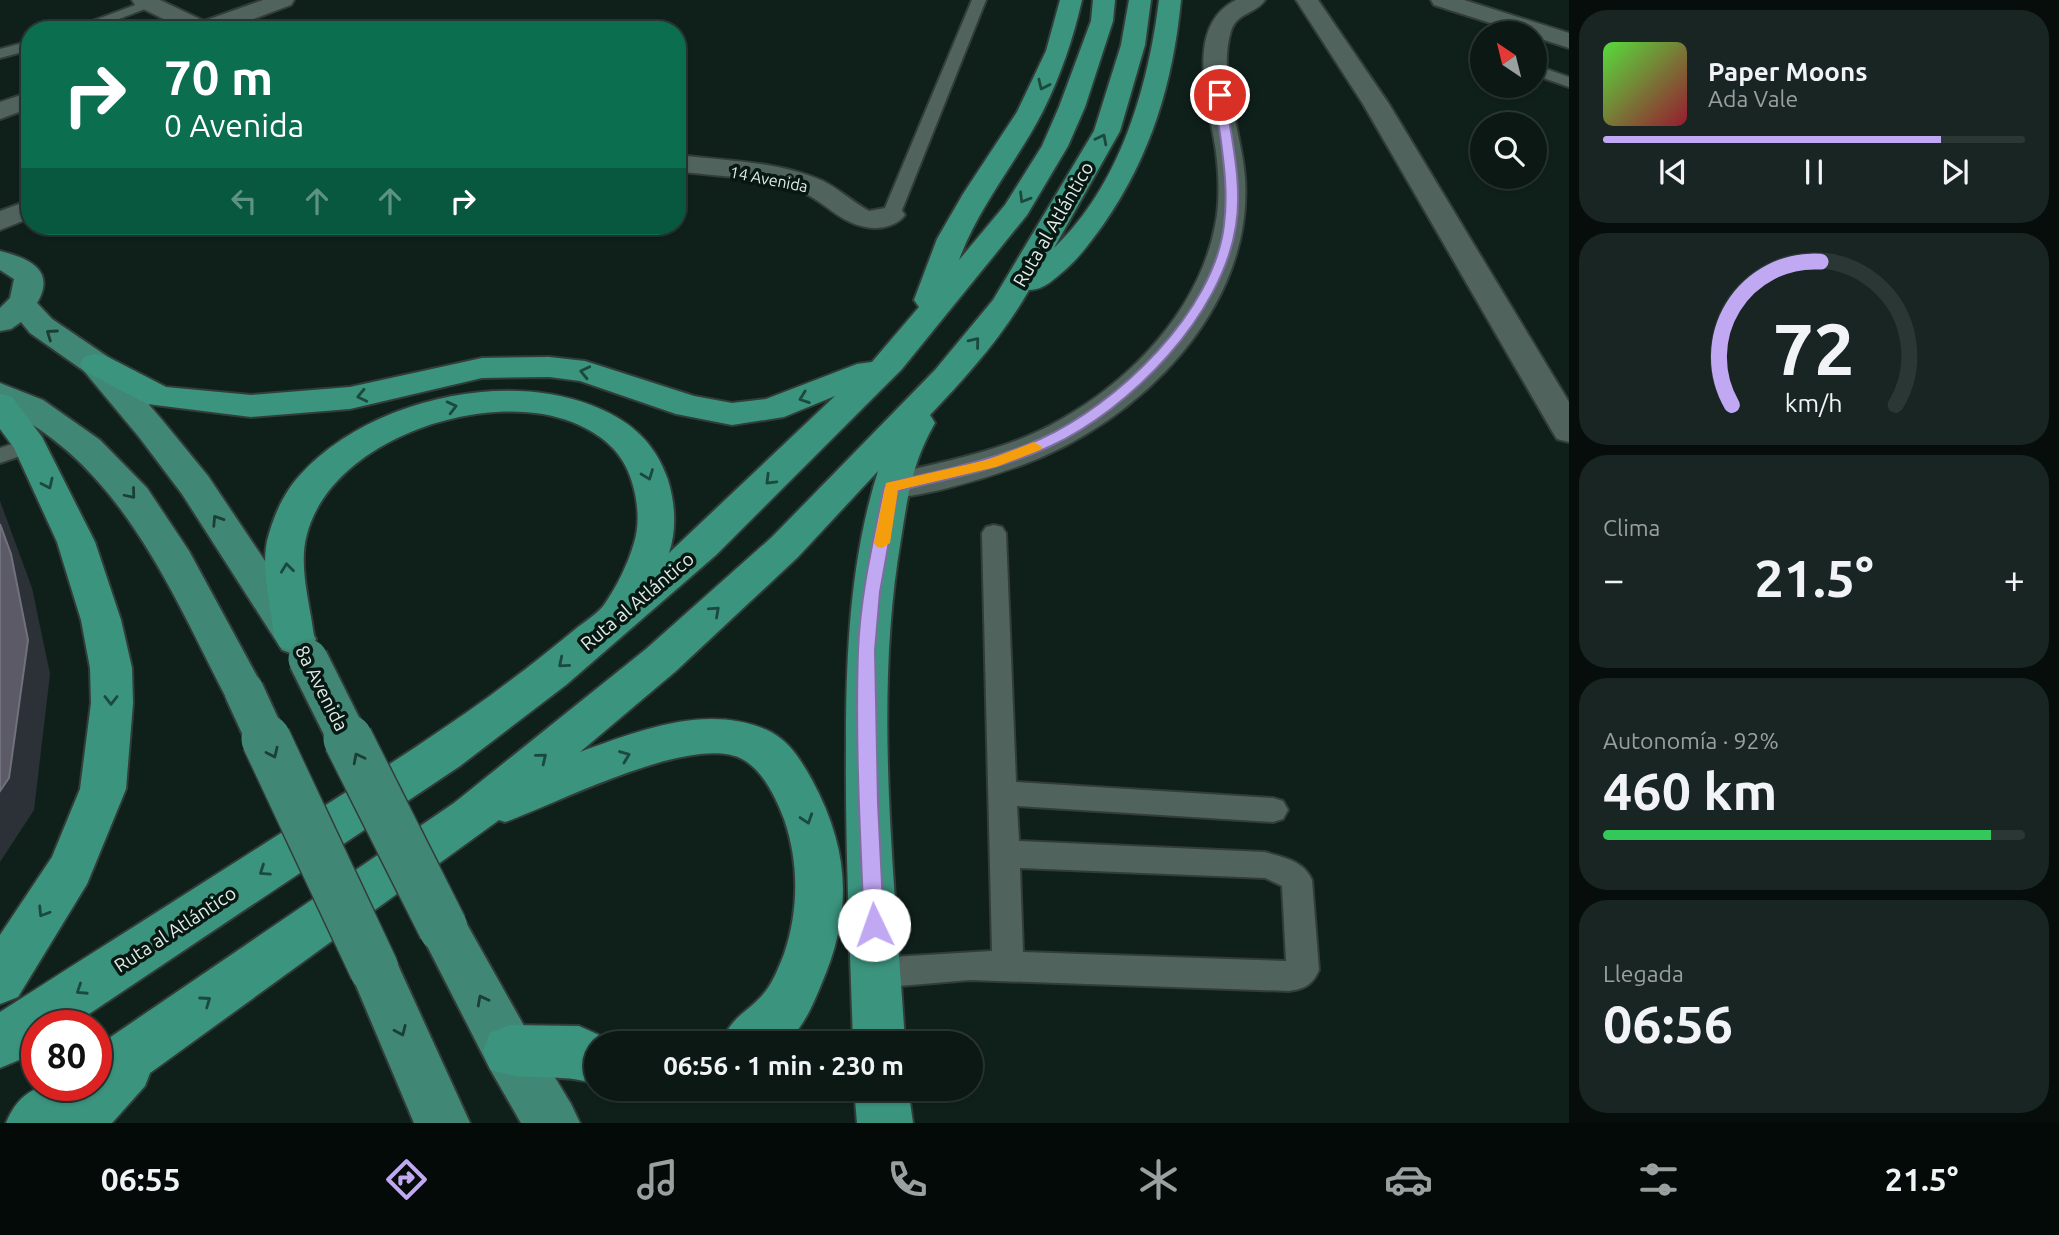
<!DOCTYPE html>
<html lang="es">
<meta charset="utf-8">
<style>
:root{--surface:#0b1814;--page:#192522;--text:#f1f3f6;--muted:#9aa0a0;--line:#2b3734;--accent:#c0a8f3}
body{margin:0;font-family:Ubuntu,sans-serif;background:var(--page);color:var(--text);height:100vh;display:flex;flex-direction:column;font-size:26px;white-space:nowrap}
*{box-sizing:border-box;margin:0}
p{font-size:23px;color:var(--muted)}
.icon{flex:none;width:38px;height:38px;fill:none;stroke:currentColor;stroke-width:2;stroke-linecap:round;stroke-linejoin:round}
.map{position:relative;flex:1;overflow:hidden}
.side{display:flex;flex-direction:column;gap:10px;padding:10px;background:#060d0b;width:490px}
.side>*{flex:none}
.banner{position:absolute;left:21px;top:21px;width:665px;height:214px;border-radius:28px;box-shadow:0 2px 5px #0004,0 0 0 2px var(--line);background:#0b6e4f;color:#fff;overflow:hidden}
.needle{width:46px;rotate:325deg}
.buttons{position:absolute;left:1470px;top:21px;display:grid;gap:14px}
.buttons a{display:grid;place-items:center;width:77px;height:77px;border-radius:50%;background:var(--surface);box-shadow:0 2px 5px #0004,0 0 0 2px var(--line);font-size:35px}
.speed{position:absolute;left:21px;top:1010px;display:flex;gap:14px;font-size:35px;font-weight:700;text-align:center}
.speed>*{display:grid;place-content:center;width:91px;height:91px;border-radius:50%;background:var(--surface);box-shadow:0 2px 5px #0004,0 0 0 2px var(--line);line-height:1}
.speed .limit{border:10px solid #d22;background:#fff;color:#111}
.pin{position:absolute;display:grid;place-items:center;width:60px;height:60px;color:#fff;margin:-30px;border:4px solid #fff;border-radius:50%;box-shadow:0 2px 7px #0007}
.me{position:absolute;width:77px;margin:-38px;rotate:357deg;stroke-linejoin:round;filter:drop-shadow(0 0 5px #0008)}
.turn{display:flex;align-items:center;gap:24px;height:147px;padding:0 28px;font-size:32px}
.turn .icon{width:91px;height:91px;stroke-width:2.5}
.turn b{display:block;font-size:49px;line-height:60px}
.lanes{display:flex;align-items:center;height:66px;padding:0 28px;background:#0003;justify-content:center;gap:35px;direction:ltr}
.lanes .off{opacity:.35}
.big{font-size:52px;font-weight:700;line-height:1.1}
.side .tile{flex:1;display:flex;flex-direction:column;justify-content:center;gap:10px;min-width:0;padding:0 24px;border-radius:28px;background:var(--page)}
.side .dial{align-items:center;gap:0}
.dial svg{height:182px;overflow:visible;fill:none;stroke:var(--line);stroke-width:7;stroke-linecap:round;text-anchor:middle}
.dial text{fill:var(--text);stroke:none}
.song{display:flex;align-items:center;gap:21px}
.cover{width:84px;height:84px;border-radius:10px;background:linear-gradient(135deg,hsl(110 70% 55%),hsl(350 70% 35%))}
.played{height:7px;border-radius:4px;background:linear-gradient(90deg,var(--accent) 80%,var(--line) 80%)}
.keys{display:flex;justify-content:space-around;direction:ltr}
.heat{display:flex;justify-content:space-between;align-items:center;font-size:38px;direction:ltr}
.charge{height:10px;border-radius:5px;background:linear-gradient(90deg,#34c759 92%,var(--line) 0)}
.trip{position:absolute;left:584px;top:1031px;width:399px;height:70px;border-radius:35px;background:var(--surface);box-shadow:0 2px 5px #0004,0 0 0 2px var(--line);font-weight:700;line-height:70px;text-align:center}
.dock{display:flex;height:112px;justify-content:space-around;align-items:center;background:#040a08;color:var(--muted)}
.dock .icon{width:49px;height:49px}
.dock .active{color:var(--accent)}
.dock b{font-size:32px;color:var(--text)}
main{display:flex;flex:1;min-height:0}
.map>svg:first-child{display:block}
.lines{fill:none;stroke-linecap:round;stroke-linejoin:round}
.service-casing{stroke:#323c38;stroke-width:4}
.minor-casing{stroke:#323c38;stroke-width:4}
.primary-casing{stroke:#323c38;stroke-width:4}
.trunk-casing{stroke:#323c38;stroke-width:4}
.service{fill:#50635c;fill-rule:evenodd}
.minor{fill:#50635c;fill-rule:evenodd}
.primary{fill:#408875;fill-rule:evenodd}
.trunk{fill:#3b947e;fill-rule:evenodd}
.primary-bridge-far1-casing{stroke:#323c38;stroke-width:43;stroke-linecap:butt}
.primary-bridge-casing{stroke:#323c38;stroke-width:52;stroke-linecap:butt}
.primary-bridge-far1{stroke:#408875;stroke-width:39}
.primary-bridge{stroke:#408875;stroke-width:49}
.shaded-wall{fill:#2c3138}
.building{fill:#5b5a66;stroke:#70717a;stroke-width:2}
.oneway{stroke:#1c493d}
.oneway2{stroke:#1b3f35}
.route{fill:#c0a8f3;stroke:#7d6d9e;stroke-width:2}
.slow{fill:#f59e0b}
.labels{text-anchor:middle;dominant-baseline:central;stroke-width:7;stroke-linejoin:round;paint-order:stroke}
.far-street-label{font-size:16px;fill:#e1ece8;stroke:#071712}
.street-label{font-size:19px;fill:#e1ece8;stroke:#071712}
</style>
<main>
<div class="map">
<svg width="1569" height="1123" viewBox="0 0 1569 1123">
<rect width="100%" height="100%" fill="#0f201b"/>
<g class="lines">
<defs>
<g id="service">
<path d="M972,0h14l-86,215 -3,4h-12l-3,-4z"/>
<path d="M146,1l6,-1 6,4 -68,26h-22z"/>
<path d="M30,41v9l-30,8v-9z"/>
<path d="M1535,65l34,12v10l-34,-12z"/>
<path d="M30,438l8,2 3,5 -3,5 -38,13v-15z"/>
<path d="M994,525l8,2 4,6 10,249 257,16 10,3 5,9 -5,9 -10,3 -256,-16 2,35 246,11c19,6 38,8 47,28l7,90c-6,14 -14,19 -30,21l-319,-11 -94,8 -11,-4 -5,-11 5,-11 11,-4 116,-7 -10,-418 4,-6zM1020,868l245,10 17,8 4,75 -263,-9z"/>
</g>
<g id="minor">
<path d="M132,0h28l44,21 59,-21h31l-3,5 -67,25h-38l-51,-25z"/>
<path d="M1236,0h29c-9,14 -28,12 -34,31 -14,46 11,100 14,147 9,131 -107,245 -223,287 -30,11 -116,39 -144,31l-5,-9 5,-9c62,-17 125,-25 182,-58 72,-40 139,-111 155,-194 5,-23 4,-50 1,-74 -6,-46 -34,-125 20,-152z"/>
<path d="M1296,0h22l71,104 180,298v40l-12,-3 -5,-8 -189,-327z"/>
<path d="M1431,0h33l105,33v15l-34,-11v-4h-13l-88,-28z"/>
<path d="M30,92v16l-30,11v-17z"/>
<path d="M677,155c48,6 102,6 146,26 16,8 30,21 46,30l22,-4 10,2 4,6c-8,11 -26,15 -39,12 -26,-4 -42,-26 -66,-36 -38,-15 -83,-14 -123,-20z"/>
<path d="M30,200v18l-30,12v-19z"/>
</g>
<g id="primary">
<path d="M0,251c27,7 57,18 37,52l15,16 56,38 55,64 45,55 102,152 6,11 -6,11 -14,5 -14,-5 -100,-156 -43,-57 -55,-66 -54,-38 -9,-11 -10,7 -11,2v-23l10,-10 4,-19 -14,-9z"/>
<path d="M0,383l43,17 57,40 47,48 42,63 76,140 -6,12 -15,5 -15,-5c-58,-111 -108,-240 -229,-296z"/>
<path d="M443,905l17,7 68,121 43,71 9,19h-59l-31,-54 -72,-141 8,-16z"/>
<path d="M374,945l18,7 78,171h-56l-65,-154 7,-17z"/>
</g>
<g id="trunk">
<path d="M1060,0h22c-9,39 -21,75 -39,111 -26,51 -64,94 -84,149l46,-55 37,-59 17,-39 32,-86 2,-21h22l-2,21 -28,86 -17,39 -41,69 -125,154 -186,186 -150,130 -106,81 -389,260h-34v22l-18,12 -19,8v-56c89,-57 178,-113 267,-170 76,-48 152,-95 224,-147 30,-22 58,-44 87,-68 8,-6 20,-14 26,-22 12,-17 24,-41 30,-62 6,-19 4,-41 -2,-61 -9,-31 -31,-48 -60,-60 -86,-34 -240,17 -265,112 -9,32 3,70 7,102l-6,11 -14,4 -14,-4 -6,-11c-3,-30 -13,-65 -7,-95 6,-24 17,-49 33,-66 66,-73 200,-105 291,-70 37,14 64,36 77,75 7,23 9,49 1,73l166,-157 -51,21 -52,8 -56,-11 -96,-33 -31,-4 -67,1 -132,31 -99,8 -104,-13 -63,-33 -4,-7 4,-7 12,-3 12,3 58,30 85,8 99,-8 132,-29 67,-1 36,4 109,35 38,7 34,-4 91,-35 15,-2 47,-55 -5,-7 23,-61 26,-45 54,-82 29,-61z"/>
<path d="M1129,0h22l-6,45 -25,86 -66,117c66,-63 94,-160 105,-248h22c-8,83 -30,156 -78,225 -12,16 -22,31 -38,45 -11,9 -21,20 -36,20 -26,46 -63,87 -99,125l5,8c-23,40 -27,72 -34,116 -28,164 -6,338 4,504h-52c-3,-99 -8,-199 -7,-298 0,-92 4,-185 32,-274l-80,86 -122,114 -96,81c59,-21 129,-50 191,-20 19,10 31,30 41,48 38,71 41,131 9,205 -9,22 -17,41 -35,58h-65c12,-29 26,-29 44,-51 8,-10 14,-25 19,-38 15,-44 15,-92 0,-135 -8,-21 -21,-49 -42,-60 -50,-26 -186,45 -237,63l-6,-2 -349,253 -5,13 -33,37h-106c19,-45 48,-38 90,-38v-38l358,-244 192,-154 126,-112 163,-167 58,-70 101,-169 27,-86z"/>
<path d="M0,394l12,3 30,40 53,105 26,78 11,48 1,35 -7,86 -39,95 -69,113 -18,7v-69l52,-78 28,-68 11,-86 -1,-35 -9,-48 -24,-78 -43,-94 -14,-19z"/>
<path d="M509,1025l70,1 38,17h-20v42c-35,-14 -72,-1 -107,-16l-7,-18 7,-18z"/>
<path d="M854,1088h54l5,35h-56z"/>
</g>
</defs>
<!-- service casing -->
<use href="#service" class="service-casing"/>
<!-- minor casing -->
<use href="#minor" class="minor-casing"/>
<!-- primary casing -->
<use href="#primary" class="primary-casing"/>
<!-- trunk casing -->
<use href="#trunk" class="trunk-casing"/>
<!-- service -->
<use href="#service" class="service"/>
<!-- minor -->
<use href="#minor" class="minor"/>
<!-- primary -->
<use href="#primary" class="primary"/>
<!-- trunk -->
<use href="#trunk" class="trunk"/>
<defs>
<g id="primary-bridge-far1">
<path d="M308,659l41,82"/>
<path d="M244,691l23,50"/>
</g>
<g id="primary-bridge">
<path d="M266,739l108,230"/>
<path d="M348,739l95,189"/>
</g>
</defs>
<!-- primary-bridge-far1 casing -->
<use href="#primary-bridge-far1" class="primary-bridge-far1-casing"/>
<!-- primary-bridge casing -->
<use href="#primary-bridge" class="primary-bridge-casing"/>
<!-- primary-bridge-far1 -->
<use href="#primary-bridge-far1" class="primary-bridge-far1"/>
<!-- primary-bridge -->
<use href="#primary-bridge" class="primary-bridge"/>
</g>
<!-- shaded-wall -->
<path class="shaded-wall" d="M0,501l32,87 18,86 -16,136 -34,52z"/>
<!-- building -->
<path class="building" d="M0,524l11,30 17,86 -19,138 -9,13z"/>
<!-- one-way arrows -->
<defs><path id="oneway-chevron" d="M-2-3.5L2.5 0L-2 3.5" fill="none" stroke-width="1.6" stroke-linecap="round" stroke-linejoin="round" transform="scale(1.75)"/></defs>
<g class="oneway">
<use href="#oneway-chevron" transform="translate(1043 85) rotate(115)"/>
<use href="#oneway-chevron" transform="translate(1102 139) rotate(-63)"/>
<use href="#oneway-chevron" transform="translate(1024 198) rotate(121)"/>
<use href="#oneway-chevron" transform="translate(975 342) rotate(-51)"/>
<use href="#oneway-chevron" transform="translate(585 372) rotate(-167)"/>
<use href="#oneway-chevron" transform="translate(362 396) rotate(167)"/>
<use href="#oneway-chevron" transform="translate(804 398) rotate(160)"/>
<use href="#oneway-chevron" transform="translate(452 407) rotate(-14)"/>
<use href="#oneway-chevron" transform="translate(648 475) rotate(69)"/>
<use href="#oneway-chevron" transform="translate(770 480) rotate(135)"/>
<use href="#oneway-chevron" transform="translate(48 484) rotate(65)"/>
<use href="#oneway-chevron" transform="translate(287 568) rotate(-97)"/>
<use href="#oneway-chevron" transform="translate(715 611) rotate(-42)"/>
<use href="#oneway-chevron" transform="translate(563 663) rotate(140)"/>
<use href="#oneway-chevron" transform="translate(111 700) rotate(90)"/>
<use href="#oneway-chevron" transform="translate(625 756) rotate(-21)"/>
<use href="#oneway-chevron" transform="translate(542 758) rotate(-39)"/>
<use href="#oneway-chevron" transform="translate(807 819) rotate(72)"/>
<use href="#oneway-chevron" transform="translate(264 871) rotate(146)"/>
<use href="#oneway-chevron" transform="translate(43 912) rotate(122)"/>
<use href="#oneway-chevron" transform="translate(81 990) rotate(147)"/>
<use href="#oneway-chevron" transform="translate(206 1001) rotate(-35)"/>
</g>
<g class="oneway2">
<use href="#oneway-chevron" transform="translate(51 334) rotate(-145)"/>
<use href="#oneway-chevron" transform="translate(131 494) rotate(50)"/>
<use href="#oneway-chevron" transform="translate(217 520) rotate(-123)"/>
<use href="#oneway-chevron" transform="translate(273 753) rotate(65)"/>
<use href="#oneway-chevron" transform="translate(358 758) rotate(-117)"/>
<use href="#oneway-chevron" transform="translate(482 1000) rotate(-118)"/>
<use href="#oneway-chevron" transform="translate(401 1031) rotate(66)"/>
</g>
<!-- route -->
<path class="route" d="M1216,93l9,2c6,42 18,88 11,131 -14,90 -106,183 -185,220 -49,23 -101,32 -153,45l-18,101 -5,58 3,153 6,122 -3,6 -7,3 -7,-3 -3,-6c-4,-91 -9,-183 -6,-274 2,-55 15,-110 26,-164l7,-5c51,-12 101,-21 149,-43 76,-34 174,-127 184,-214 4,-31 0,-61 -4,-91 -2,-13 -6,-29 -4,-41z"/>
<!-- slow -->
<path class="slow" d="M1034,442l8,5 -2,3 -44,17 -98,23 -8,53 -8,5 -5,-1 -3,-4 12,-60 101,-23z"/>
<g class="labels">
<!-- far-street labels -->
<g class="far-street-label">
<text transform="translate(769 179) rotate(11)">14 Avenida</text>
</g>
<!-- street labels -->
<g class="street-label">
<text transform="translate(1053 224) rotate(-60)">Ruta al Atlántico</text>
<text transform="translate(637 601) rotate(-40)">Ruta al Atlántico</text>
<text transform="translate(322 688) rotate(63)">8a Avenida</text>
<text transform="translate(175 929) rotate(-33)">Ruta al Atlántico</text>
</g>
</g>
</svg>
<div class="buttons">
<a><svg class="needle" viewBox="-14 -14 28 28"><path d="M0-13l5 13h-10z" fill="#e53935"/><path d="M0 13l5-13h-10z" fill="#9aa0a0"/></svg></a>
<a><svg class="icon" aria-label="search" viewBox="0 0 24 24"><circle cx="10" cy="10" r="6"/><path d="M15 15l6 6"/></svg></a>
</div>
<div class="speed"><div class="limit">80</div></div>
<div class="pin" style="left:1220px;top:95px;background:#d93025"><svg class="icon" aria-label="arrive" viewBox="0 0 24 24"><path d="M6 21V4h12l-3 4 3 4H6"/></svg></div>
<svg class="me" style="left:874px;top:925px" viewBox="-20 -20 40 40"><circle r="19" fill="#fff"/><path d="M0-13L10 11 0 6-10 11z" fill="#c0a8f3"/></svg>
<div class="trip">06:56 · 1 min · 230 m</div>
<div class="banner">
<div class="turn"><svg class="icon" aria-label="right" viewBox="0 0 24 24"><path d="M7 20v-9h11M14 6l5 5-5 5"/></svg><div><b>70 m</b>0 Avenida</div></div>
<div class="lanes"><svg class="icon off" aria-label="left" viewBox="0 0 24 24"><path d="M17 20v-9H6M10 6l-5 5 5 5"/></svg><svg class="icon off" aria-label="ahead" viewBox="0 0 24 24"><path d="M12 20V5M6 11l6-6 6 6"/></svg><svg class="icon off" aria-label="ahead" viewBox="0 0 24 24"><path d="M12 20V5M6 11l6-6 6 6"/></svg><svg class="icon" aria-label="right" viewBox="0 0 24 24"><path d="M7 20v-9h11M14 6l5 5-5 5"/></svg></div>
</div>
</div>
<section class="side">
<div class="tile">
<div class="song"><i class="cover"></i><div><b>Paper Moons</b><p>Ada Vale</p></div></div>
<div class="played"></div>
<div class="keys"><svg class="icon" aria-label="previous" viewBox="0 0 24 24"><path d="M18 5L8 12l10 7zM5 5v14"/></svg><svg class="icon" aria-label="pause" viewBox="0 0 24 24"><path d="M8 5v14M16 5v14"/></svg><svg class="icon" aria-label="next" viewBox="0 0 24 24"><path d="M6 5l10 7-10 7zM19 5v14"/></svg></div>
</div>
<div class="tile dial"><svg viewBox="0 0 100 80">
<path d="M14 69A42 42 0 1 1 86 69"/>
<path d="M14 69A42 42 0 0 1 53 6" stroke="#c0a8f3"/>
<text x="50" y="56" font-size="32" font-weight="700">72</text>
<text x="50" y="72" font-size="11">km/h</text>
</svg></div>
<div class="tile"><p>Clima</p>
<div class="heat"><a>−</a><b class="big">21.5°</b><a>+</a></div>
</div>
<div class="tile"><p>Autonomía · 92%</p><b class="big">460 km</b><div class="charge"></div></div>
<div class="tile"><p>Llegada</p><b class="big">06:56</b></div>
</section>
</main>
<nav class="dock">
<b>06:55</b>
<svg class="icon active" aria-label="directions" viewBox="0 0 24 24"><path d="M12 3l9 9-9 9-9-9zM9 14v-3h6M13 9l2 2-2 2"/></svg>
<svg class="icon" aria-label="music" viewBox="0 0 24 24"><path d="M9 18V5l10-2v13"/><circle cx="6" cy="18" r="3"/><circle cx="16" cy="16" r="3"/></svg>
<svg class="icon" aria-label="phone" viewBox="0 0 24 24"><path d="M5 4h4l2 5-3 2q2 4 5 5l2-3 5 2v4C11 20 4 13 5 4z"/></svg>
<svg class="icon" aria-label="climate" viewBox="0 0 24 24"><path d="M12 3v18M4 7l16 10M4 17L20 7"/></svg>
<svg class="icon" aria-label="car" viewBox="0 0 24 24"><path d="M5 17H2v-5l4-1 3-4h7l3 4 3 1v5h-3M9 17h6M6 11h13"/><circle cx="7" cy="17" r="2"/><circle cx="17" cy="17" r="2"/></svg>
<svg class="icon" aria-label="filters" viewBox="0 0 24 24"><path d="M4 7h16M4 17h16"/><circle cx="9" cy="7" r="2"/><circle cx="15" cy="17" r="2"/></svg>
<b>21.5°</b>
</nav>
